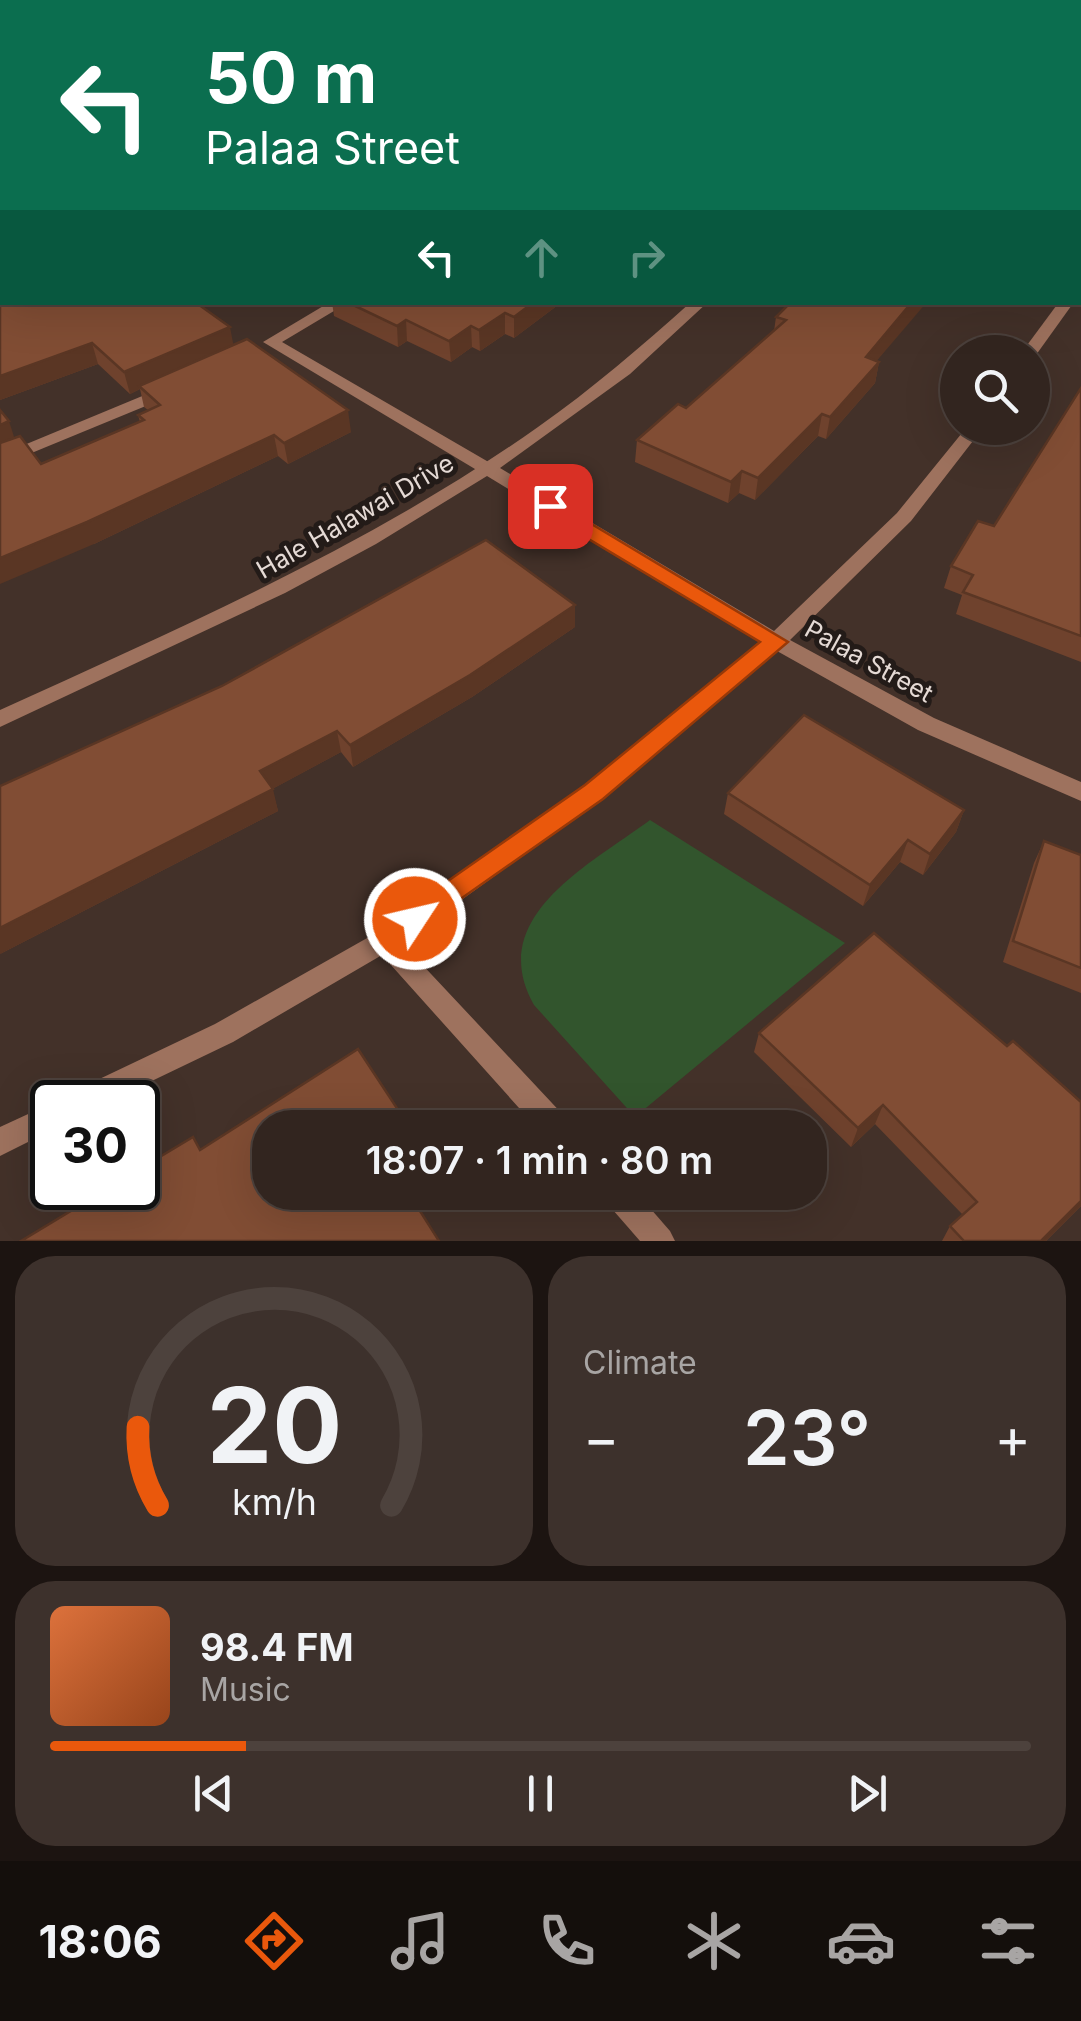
<!DOCTYPE html>
<meta charset="utf-8">
<style>
:root{--surface:#32251f;--page:#3d312c;--text:#f1f3f6;--muted:#a8a5a4;--line:#4d423d;--accent:#ea580c}
body{margin:0;font-family:Inter,sans-serif;background:var(--page);color:var(--text);height:100vh;display:flex;flex-direction:column;font-size:38px;white-space:nowrap}
*{box-sizing:border-box;margin:0}
p{font-size:32px;color:var(--muted)}
.icon{flex:none;width:55px;height:55px;fill:none;stroke:currentColor;stroke-width:2;stroke-linecap:round;stroke-linejoin:round}
.map{position:relative;height:1241px;overflow:hidden}
.drawer{display:flex;flex-direction:column;gap:15px;padding:15px;background:#1c1411;flex:1}
.drawer>*{flex:none}
.guide{position:absolute;left:0px;top:0px;width:1082px;height:305px;box-shadow:0 10px 40px #0002,0 0 0 2px var(--line);background:#0b6e4f;color:#fff;overflow:hidden}
.tools{position:absolute;left:940px;top:335px;display:grid;gap:20px}
.tools a{display:grid;place-items:center;width:110px;height:110px;border-radius:50%;background:var(--surface);box-shadow:0 10px 40px #0002,0 0 0 2px var(--line);font-size:50px}
.speed{position:absolute;left:30px;top:1080px;display:flex;gap:20px;font-size:50px;font-weight:700;text-align:center}
.speed>*{display:grid;place-content:center;width:130px;height:130px;border-radius:50%;background:var(--surface);box-shadow:0 10px 40px #0002,0 0 0 2px var(--line);line-height:1}
.speed .limit{border:5px solid #111;border-radius:15px;background:#fff;color:#111}
.pin{position:absolute;display:grid;place-items:center;width:85px;height:85px;color:#fff;margin:-42px;border-radius:20px;box-shadow:0 5px 15px #0006}
.me{position:absolute;width:110px;margin:-55px;rotate:55deg;stroke-linejoin:round;filter:drop-shadow(0 0 8px #0008)}
.turn{display:flex;align-items:center;gap:35px;height:210px;padding:0 40px;font-size:45px}
.turn .icon{width:130px;height:130px;stroke-width:2.5}
.turn b{display:block;font-size:70px;line-height:85px}
.lanes{display:flex;align-items:center;height:95px;padding:0 40px;background:#0003;justify-content:center;gap:50px;direction:ltr}
.lanes .off{opacity:.35}
.big{font-size:75px;font-weight:600;line-height:1.1}
.drawer .tile{flex:1;display:flex;flex-direction:column;justify-content:center;gap:15px;min-width:0;padding:0 35px;border-radius:40px;background:var(--page)}
.drawer .dial{align-items:center;gap:0}
.dial svg{height:260px;overflow:visible;fill:none;stroke:var(--line);stroke-width:7;stroke-linecap:round;text-anchor:middle}
.dial text{fill:var(--text);stroke:none}
.song{display:flex;align-items:center;gap:30px}
.cover{width:120px;height:120px;border-radius:15px;background:linear-gradient(135deg,hsl(20 70% 55%),hsl(20 70% 35%))}
.played{height:10px;border-radius:5px;background:linear-gradient(90deg,var(--accent) 20%,var(--line) 20%)}
.keys{display:flex;justify-content:space-around;direction:ltr}
.heat{display:flex;justify-content:space-between;align-items:center;font-size:55px;direction:ltr}
.drawer .tiles{flex:1;display:grid;gap:15px;grid-template-columns:1fr 1fr}
.tile:last-child{grid-column:span 2}
.trip{position:absolute;left:252px;top:1110px;width:575px;height:100px;border-radius:40px;background:var(--surface);box-shadow:0 10px 40px #0002,0 0 0 2px var(--line);font-weight:600;line-height:100px;text-align:center}
.tabs{display:flex;height:160px;justify-content:space-around;align-items:center;background:#140f0c;color:var(--muted)}
.tabs .icon{width:70px;height:70px}
.tabs .on{color:var(--accent)}
.tabs b{font-size:45px;color:var(--text)}
.map>svg:first-child{display:block}
.green{fill:#32552d}
.lines{fill:none;stroke-linecap:round;stroke-linejoin:round}
.lane{fill:#9e725e;fill-rule:evenodd}
.street{fill:#9e725e;fill-rule:evenodd}
.wall{fill:#6f422d}
.shaded-wall{fill:#5a3624}
.building{fill:#814d34;stroke:#5a3624;stroke-width:2.5}
.route{fill:#ea580c;stroke:#983908;stroke-width:2.5}
.labels{text-anchor:middle;dominant-baseline:central;stroke-width:10;stroke-linejoin:round;paint-order:stroke}
.street-label{font-size:25px;fill:#e5dad5;stroke:#231b18}
</style>
<div class="map">
<svg width="1081" height="1241" viewBox="0 0 1081 1241">
<rect width="100%" height="100%" fill="#433129"/>
<!-- green -->
<path class="green" d="M650,820l195,123 -210,174 -101,-112c-50,-88 57,-141 116,-185z"/>
<g class="lines">
<!-- lane -->
<g class="lane">
<path d="M339,0h18l1,2h-17z"/>
<path d="M330,302h19l-67,40 210,122 3,4 -3,4h-12l-217,-130z"/>
<path d="M164,387l8,5 -2,4 -170,70v-11z"/>
</g>
<!-- street -->
<g class="street">
<path d="M494,0h19l1,2h-18z"/>
<path d="M1081,280v9h-1v-9z"/>
<path d="M691,302h17l-78,72 -130,94 274,163 123,-118 69,-85h17l-72,93 -121,119 144,78 147,64v19l-163,-71 -141,-79 -175,147 -200,145 164,175 4,10h-33l-155,-173 -149,87 -125,60h-41l3,-9 145,-69 161,-91 210,-147 176,-144 -275,-166 -111,68 -91,49 -285,134v-17c184,-84 373,-166 538,-283 54,-38 104,-81 153,-125z"/>
<path d="M1059,302h15l-38,53 -14,-3z"/>
<path d="M52,1103v27l-52,26v-29z"/>
<path d="M602,1192h34l34,39 5,10h-35l-34,-39z"/>
</g>
</g>
<!-- wall -->
<g class="wall">
<path d="M101,0h182v2h-181z"/>
<path d="M0,193l234,152 117,87 -63,32 -10,-8 -184,88 -79,-106 26,26 99,-42 -2,-7 10,-5 -4,-3 -4,-18 -10,5 -32,-30 -98,36z"/>
<path d="M332,302h230l-48,36 -9,-4 -25,17 -8,-4 -21,15 -44,-21 -9,6 -64,-31z"/>
<path d="M776,317l130,8 -30,36 3,1 -4,21 -49,56 -8,-3 -63,64 -16,-7 -11,10 -93,-41 2,-22 49,-32 88,-77z"/>
<path d="M1081,388v274l-125,-48 6,-19 -18,-7 7,-22 43,-40z"/>
<path d="M575,627l-103,70 -119,70 -12,-15 -69,37 6,22 -278,143 222,-268z"/>
<path d="M728,793l236,17 -8,22 -33,43 -23,-13 -37,44 -139,-92z"/>
<path d="M1044,841l37,14v138l-78,-31 31,-99z"/>
<path d="M759,1033l248,13 74,56v104l-35,35h-104l8,-15 13,-11 -88,-91 -24,23 -97,-95z"/>
</g>
<!-- shaded-wall -->
<g class="shaded-wall">
<path d="M260,0h23v2h-29z"/>
<path d="M534,302h28l-48,36v-21z"/>
<path d="M912,302h15l-65,76 4,-21z"/>
<path d="M505,313v21l-25,17 -1,-21z"/>
<path d="M406,320l1,21 -9,6 -1,-21z"/>
<path d="M471,326l1,21 -21,15 -2,-21z"/>
<path d="M230,327l4,21 -95,38 1,3 -10,5 -6,-22z"/>
<path d="M92,343l6,21 -98,36v-24z"/>
<path d="M879,362l-4,21 -49,56 4,-22z"/>
<path d="M348,410l3,22 -63,32 -4,-21z"/>
<path d="M822,414l-4,22 -63,64 3,-22z"/>
<path d="M9,421l7,22 -16,7v-25z"/>
<path d="M274,435l4,21 -184,88 -94,40v-26z"/>
<path d="M742,471l-3,22 -11,10 3,-21z"/>
<path d="M575,605v22l-103,70 -119,70 -3,-22z"/>
<path d="M337,731l4,21 -76,41 -5,-22z"/>
<path d="M273,789l5,22 -278,143v-26z"/>
<path d="M964,810l-8,22 -33,43 7,-21z"/>
<path d="M908,840l-8,22 -37,44 7,-21z"/>
<path d="M883,1105l-8,19 -24,23 7,-19z"/>
<path d="M406,1192h21l-19,14z"/>
<path d="M1081,1201v5l-35,35h-5z"/>
</g>
<!-- building -->
<g class="building">
<path d="M160,0h100l-6,2h-85z"/>
<path d="M1081,34v98l-1,1v-98z"/>
<path d="M2,192v110h193l35,25 -106,45 -32,-29 -92,33v-183z"/>
<path d="M347,302h187l-20,15 -9,-4 -26,17 -8,-4 -22,15 -43,-21 -9,6z"/>
<path d="M791,302h121l-46,55 13,5 -49,55 -8,-3 -64,64 -16,-7 -11,11 -94,-42 41,-36 8,4 100,-88 -10,-3z"/>
<path d="M247,339l101,71 -64,33 -10,-8 -187,87 -87,36v-115l20,-7 21,28 103,-44 -6,-5 22,-10 -21,-19z"/>
<path d="M1081,388v248l-118,-44 10,-17 -22,-9 27,-45 16,5z"/>
<path d="M0,410l9,11 -9,4z"/>
<path d="M486,540l89,65 -105,70 -120,70 -13,-14 -77,40 13,18 -273,139v-142l222,-100z"/>
<path d="M804,715l160,95 -34,44 -22,-14 -38,45 -142,-92z"/>
<path d="M1044,841l37,14v113l-68,-27z"/>
<path d="M874,933l133,113 6,-5 68,61v99l-40,40h-77l-14,-15 27,-24 -94,-97 -25,23 -99,-95z"/>
<path d="M358,1049l52,79h-140v64h138l31,49h-418l88,-53h29v-18l55,-33 7,13z"/>
</g>
<!-- route -->
<path class="route" d="M550,499l238,143 -185,157 -188,132 -10,-3 -4,-9 4,-8 180,-126 175,-143 -218,-131v-10z"/>
<g class="labels">
<!-- street labels -->
<g class="street-label">
<text transform="translate(355 516) rotate(-30)">Hale Halawai Drive</text>
<text transform="translate(869 661) rotate(29)">Palaa Street</text>
</g>
</g>
</svg>
<div class="tools">
<a><svg class="icon" aria-label="search" viewBox="0 0 24 24"><circle cx="10" cy="10" r="6"/><path d="M15 15l6 6"/></svg></a>
</div>
<div class="speed"><div class="limit">30</div></div>
<div class="pin" style="left:550px;top:506px;background:#d93025"><svg class="icon" aria-label="arrive" viewBox="0 0 24 24"><path d="M6 21V4h12l-3 4 3 4H6"/></svg></div>
<svg class="me" style="left:415px;top:919px" viewBox="-20 -20 40 40"><circle r="17" fill="#ea580c" stroke="#fff" stroke-width="3"/><path d="M0-11L8 9 0 5-8 9z" fill="#fff"/></svg>
<div class="trip">18:07 · 1 min · 80 m</div>
<div class="guide">
<div class="turn"><svg class="icon" aria-label="left" viewBox="0 0 24 24"><path d="M17 20v-9H6M10 6l-5 5 5 5"/></svg><div><b>50 m</b>Palaa Street</div></div>
<div class="lanes"><svg class="icon" aria-label="left" viewBox="0 0 24 24"><path d="M17 20v-9H6M10 6l-5 5 5 5"/></svg><svg class="icon off" aria-label="ahead" viewBox="0 0 24 24"><path d="M12 20V5M6 11l6-6 6 6"/></svg><svg class="icon off" aria-label="right" viewBox="0 0 24 24"><path d="M7 20v-9h11M14 6l5 5-5 5"/></svg></div>
</div>
</div>
<section class="drawer">
<div class="tiles">
<div class="tile dial"><svg viewBox="0 0 100 80">
<path d="M14 69A42 42 0 1 1 86 69"/>
<path d="M14 69A42 42 0 0 1 8 45" stroke="#ea580c"/>
<text x="50" y="56" font-size="32" font-weight="700">20</text>
<text x="50" y="72" font-size="11">km/h</text>
</svg></div>
<div class="tile"><p>Climate</p>
<div class="heat"><a>−</a><b class="big">23°</b><a>+</a></div>
</div>
<div class="tile">
<div class="song"><i class="cover"></i><div><b>98.4 FM</b><p>Music</p></div></div>
<div class="played"></div>
<div class="keys"><svg class="icon" aria-label="previous" viewBox="0 0 24 24"><path d="M18 5L8 12l10 7zM5 5v14"/></svg><svg class="icon" aria-label="pause" viewBox="0 0 24 24"><path d="M8 5v14M16 5v14"/></svg><svg class="icon" aria-label="next" viewBox="0 0 24 24"><path d="M6 5l10 7-10 7zM19 5v14"/></svg></div>
</div>
</div>
</section>
<nav class="tabs">
<b>18:06</b>
<svg class="icon on" aria-label="directions" viewBox="0 0 24 24"><path d="M12 3l9 9-9 9-9-9zM9 14v-3h6M13 9l2 2-2 2"/></svg>
<svg class="icon" aria-label="music" viewBox="0 0 24 24"><path d="M9 18V5l10-2v13"/><circle cx="6" cy="18" r="3"/><circle cx="16" cy="16" r="3"/></svg>
<svg class="icon" aria-label="phone" viewBox="0 0 24 24"><path d="M5 4h4l2 5-3 2q2 4 5 5l2-3 5 2v4C11 20 4 13 5 4z"/></svg>
<svg class="icon" aria-label="climate" viewBox="0 0 24 24"><path d="M12 3v18M4 7l16 10M4 17L20 7"/></svg>
<svg class="icon" aria-label="car" viewBox="0 0 24 24"><path d="M5 17H2v-5l4-1 3-4h7l3 4 3 1v5h-3M9 17h6M6 11h13"/><circle cx="7" cy="17" r="2"/><circle cx="17" cy="17" r="2"/></svg>
<svg class="icon" aria-label="filters" viewBox="0 0 24 24"><path d="M4 7h16M4 17h16"/><circle cx="9" cy="7" r="2"/><circle cx="15" cy="17" r="2"/></svg>
</nav>
